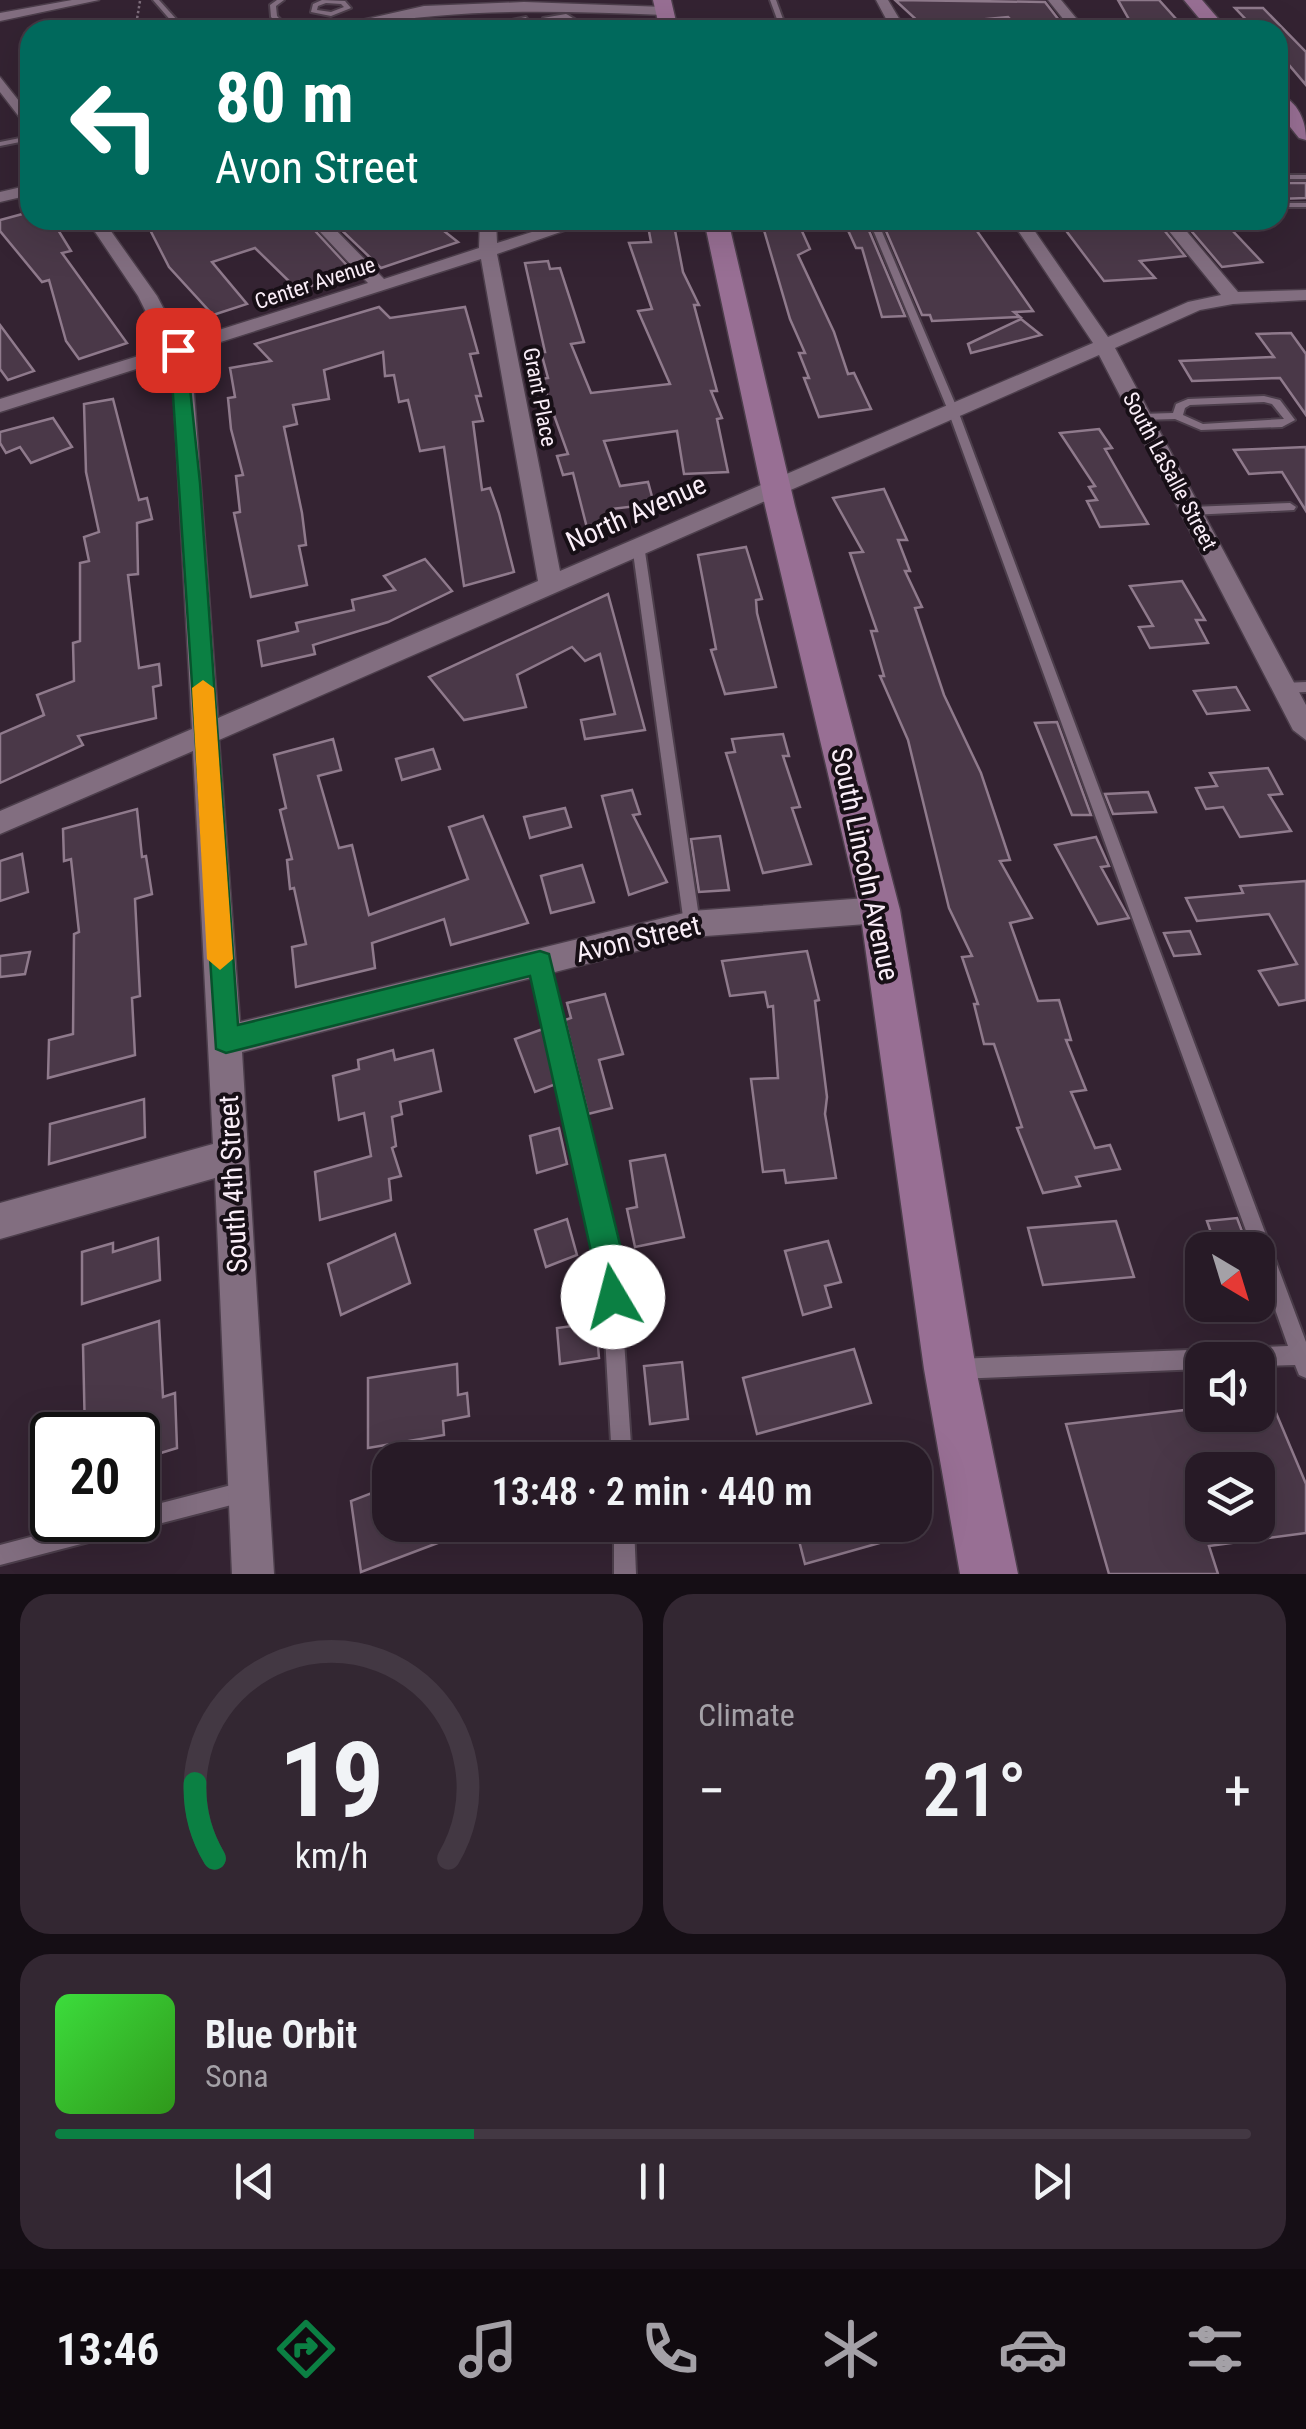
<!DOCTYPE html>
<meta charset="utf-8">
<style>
:root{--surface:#271a26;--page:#332732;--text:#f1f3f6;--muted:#a4a1a7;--line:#433843;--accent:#0b8043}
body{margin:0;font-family:"Roboto Condensed",sans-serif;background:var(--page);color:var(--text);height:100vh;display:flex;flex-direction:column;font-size:38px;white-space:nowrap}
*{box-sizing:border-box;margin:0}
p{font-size:32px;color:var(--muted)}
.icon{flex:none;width:55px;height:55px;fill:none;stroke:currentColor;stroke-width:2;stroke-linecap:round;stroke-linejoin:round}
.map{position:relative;height:1574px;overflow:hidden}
.panel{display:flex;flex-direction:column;gap:20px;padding:20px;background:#150e15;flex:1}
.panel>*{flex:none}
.guide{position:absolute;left:20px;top:20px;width:1268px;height:210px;border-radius:30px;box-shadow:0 10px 40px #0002,0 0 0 2px var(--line);background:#00695c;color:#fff;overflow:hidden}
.needle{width:65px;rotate:142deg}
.fabs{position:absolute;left:1185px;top:1232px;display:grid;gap:20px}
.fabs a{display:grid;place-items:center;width:90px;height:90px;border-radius:20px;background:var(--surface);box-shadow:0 10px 40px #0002,0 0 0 2px var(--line);font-size:50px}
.speed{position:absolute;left:30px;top:1412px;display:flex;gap:20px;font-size:50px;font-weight:700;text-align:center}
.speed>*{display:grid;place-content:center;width:130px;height:130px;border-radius:50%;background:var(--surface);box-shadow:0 10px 40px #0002,0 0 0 2px var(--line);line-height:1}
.speed .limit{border:5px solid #111;border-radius:15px;background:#fff;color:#111}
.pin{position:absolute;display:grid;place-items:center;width:85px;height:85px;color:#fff;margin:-42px;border-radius:20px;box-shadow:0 5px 15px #0006}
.me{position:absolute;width:110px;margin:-55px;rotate:352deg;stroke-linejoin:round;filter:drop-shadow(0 0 8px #0008)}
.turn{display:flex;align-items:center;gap:35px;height:210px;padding:0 30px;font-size:45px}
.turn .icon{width:130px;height:130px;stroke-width:2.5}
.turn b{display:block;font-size:70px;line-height:85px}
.big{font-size:75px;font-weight:600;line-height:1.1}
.panel .widget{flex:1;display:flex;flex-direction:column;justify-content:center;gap:15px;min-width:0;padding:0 35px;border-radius:30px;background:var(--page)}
.panel .dial{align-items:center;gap:0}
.dial svg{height:260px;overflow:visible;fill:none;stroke:var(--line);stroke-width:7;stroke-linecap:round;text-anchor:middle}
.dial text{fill:var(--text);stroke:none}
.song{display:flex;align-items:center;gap:30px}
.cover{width:120px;height:120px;border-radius:15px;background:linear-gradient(135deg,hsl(120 70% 55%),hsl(110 70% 35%))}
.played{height:10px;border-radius:5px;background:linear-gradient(90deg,var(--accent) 35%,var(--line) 35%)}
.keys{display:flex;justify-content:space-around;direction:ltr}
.heat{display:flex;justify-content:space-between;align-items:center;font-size:55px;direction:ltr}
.panel .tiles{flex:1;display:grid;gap:20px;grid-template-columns:1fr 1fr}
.widget:last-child{grid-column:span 2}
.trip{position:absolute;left:372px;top:1442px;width:560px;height:100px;border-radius:30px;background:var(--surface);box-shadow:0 10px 40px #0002,0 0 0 2px var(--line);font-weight:600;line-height:100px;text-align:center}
.menu{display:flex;height:160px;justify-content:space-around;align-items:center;background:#100a0f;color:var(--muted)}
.menu .icon{width:70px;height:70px}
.menu .active{color:var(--accent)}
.menu b{font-size:45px;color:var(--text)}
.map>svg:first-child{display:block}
.building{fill:#4a3848;stroke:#8f7a8c;stroke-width:2.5;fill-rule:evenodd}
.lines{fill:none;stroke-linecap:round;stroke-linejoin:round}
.lane-casing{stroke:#4c3e4b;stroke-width:4}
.street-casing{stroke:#4c3e4b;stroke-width:3}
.secondary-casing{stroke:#4c3e4b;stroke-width:3}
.path{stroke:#7e6e7c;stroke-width:2.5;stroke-dasharray:2.5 2.5;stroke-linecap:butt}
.lane{fill:#826e80;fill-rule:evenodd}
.street{fill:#826e80;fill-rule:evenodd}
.secondary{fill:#986f94;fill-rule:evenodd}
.route{fill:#0b8043;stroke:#07532c;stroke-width:2.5}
.slow{fill:#f59e0b}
.labels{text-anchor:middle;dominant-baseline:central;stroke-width:8;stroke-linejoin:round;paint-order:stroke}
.far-street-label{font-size:22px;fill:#faeef8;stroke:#170f16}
.street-label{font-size:28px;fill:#faeef8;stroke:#170f16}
</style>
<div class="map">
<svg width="1306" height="1574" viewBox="0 0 1306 1574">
<rect width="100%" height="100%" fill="#342332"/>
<!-- building -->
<g class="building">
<path d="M895,0l150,2 17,22 -46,1 -8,-8 -86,8z"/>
<path d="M1118,0h41l27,30h-51z"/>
<path d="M1235,8h28l43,44v33l-28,-33v-22h-22z"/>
<path d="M1278,183h28v15l-28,1z"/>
<path d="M30,212v8h22l19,31 -9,2 65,90 -48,16 -13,-18 -17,-61 -7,2 -42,-51v-11z"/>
<path d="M145,220h33l8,10 35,-10h84l49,53 -56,17 -43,-42 -43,14 35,42 -34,11 -44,-48z"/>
<path d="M331,220h99l28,22 -77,26z"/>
<path d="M673,220l10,52 16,33h-5l23,86h-6l11,27 -5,1 11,53 -44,2 -7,-43 -73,10 16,45 28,-4 6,22 -43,5 4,15 -28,4 -14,-55 -10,2 -6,-19 11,-2 -27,-75 7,-1 -7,-26h4l-20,-89 23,-2 2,8 10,-1 24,74 -13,2 20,49 79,-9 -32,-73 14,-2 -23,-66 22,-1 -4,-21z"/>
<path d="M761,220h36l13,29 -12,6 36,77 14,42 6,-1 17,36 -52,8 -15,-39h5l-10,-25h6l-15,-34z"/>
<path d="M1058,220h98l29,36 -45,5 15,17 -51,3z"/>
<path d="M1182,220h47l1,8 32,34 -40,5z"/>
<path d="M904,221l5,7 61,-7 63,90 -19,1 6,5 -88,4 -2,-6h-8l-39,-91z"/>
<path d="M867,226l38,90 -23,1 -20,-69h-6l-9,-20z"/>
<path d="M379,307l11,11 75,-11 13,46 -8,1 11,42h-5l7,25 -10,1 9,68 8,-2 9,25 15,59 -50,14 -20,-139 -24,4 -12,-51 -9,2 -5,-27 -9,1 -2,-24 -59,18 5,29 -36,6 4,19 -13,3 18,86 4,32 -7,1 8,39 -56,12 -17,-84 6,-1 -4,-36 7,-1 -12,-46 -3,-31 7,-1 -5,-29 41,-7 -16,-17z"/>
<path d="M1021,319l20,16 -70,18 -3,-9z"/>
<path d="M0,325l34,46 -26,9 -8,-11z"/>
<path d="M1291,333l15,21v61l-26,-37 -88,3 -12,-20 94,-4 -17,-23z"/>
<path d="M113,399l26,101 8,-2 5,21 -15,4 1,51 -10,1 11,93 20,-4 2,21 -8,2 3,31 -78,18 5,9 -83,38v-49l44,-19 -7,-20 37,-14 -1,-38 7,-2v-78l9,-2 -5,-24 15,-5 -13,-60 -2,-68z"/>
<path d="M53,418l19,29 -41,16 -11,-16 -14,6 -6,-10v-11z"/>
<path d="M1099,429l13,19 -7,1 43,75 -48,3 -13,-26 10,-1 -8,-13 6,-1 -35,-53z"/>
<path d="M1306,447v64l-24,-39 -33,2 -15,-24z"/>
<path d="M884,489l23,51h-9l12,31h-5l17,36 -7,1 29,87 37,78 29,87 -10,1 32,57 -22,5 28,78 21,-1 12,40h-5l20,50 -15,2 24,56 15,-3 10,24 -44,8 4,9 -37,7 -26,-65 5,-1 -28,-83h-10l-10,-40h4l-16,-47 10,-1 -23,-48 -41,-168 -28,-64h4l-13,-45h6l-27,-78 13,-1 -30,-54z"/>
<path d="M746,547l16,52 -6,1 1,13 19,74 -51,7 -14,-44 5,-1 -18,-94z"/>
<path d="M425,559l27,32 -64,31 -75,23 2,9 -53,12 -4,-25 40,-10 -2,-8 58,-13 -2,-10 43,-10 -11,-14z"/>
<path d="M1182,581l23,39h-9l12,23 -58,5 -11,-21 14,-1 -23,-40z"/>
<path d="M608,594l37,136 -60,9 -4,-19 34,-6 -15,-60 -15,7 -13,-14 -55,28 9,32 -62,13 -35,-43z"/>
<path d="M1236,687l13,23 -42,4 -13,-23z"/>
<path d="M1057,722l34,93h-19l-37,-92z"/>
<path d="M783,734l6,22h-6l17,51 -8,1 19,56 -48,9 -37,-120 9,-1 -3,-13z"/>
<path d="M333,739l8,31 -23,6 21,72 13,-3 17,70 99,-36 -19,-52 34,-11 45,107 -77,22 -7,-26 -72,24 3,25 -79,19 -4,-40 14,-3 -12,-56 -4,1 -3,-29 5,-1 -12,-49 6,-2 -12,-53z"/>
<path d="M433,749l7,20 -38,11 -6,-21z"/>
<path d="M1268,768l14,26 -13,1 22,36 -51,6 -17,-30 -17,2 -10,-21 21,-2 -7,-13z"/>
<path d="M632,790l8,24 -7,1 34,67 -38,13 -27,-99z"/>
<path d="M1148,792l8,20 -43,2 -8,-20z"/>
<path d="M565,808l6,19 -41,11 -6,-21z"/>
<path d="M137,809l5,48 4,-1 6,38 -17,5 5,97 -8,2 3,57 -87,23 1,-38 24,-6 1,-100 5,-2 -8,-73 -7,2 -1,-32z"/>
<path d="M720,836l9,54 -30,2 -8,-53z"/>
<path d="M1096,837l13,29 -8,1 28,51 -31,6 -43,-79z"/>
<path d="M22,854l6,38 -28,9v-40z"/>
<path d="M582,865l12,37 -43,11 -10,-37z"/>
<path d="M1306,881v119l-27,5 -20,-34 38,-7 -28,-50 -72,7 -11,-23 57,-5 -3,-7z"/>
<path d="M1190,931l10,23 -26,2 -10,-23z"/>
<path d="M807,951l12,49 -4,1 12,96 -2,17 11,64 -50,5 -2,-13 -21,2 -12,-93 27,-1 -5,-72 -5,1 -3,-15 -35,4 -8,-35z"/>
<path d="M30,952l-5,22 -25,3v-21z"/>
<path d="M605,994l18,60 -24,6 13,48 -24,6 -23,-94 6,-2 -4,-15z"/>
<path d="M543,1029l13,55 -21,8 -20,-53z"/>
<path d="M393,1050l2,10 38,-10 8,41 -41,11 2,12 -10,3 4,29 -4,2 9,28 -12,3 2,21 -71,20 -5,-48 56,-16 -7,-43 -25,7 -6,-44 26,-7 -1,-9z"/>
<path d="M144,1099l1,38 -96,27 1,-40z"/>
<path d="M559,1128l8,36 -30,9 -7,-37z"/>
<path d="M665,1155l19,82 -49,10 -8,-38 10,-2 -7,-46z"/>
<path d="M1237,1218l12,32h-32l-10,-29z"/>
<path d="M567,1219l10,36 -31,12 -11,-37z"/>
<path d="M1116,1221l18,56 -91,8 -15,-57z"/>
<path d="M395,1234l15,49 -69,32 -13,-51z"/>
<path d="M158,1238l2,42 -78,24v-52l31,-9v9z"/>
<path d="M828,1241l13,41 -16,4 6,21 -28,8 -18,-64z"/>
<path d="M159,1321l4,76 12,-4 2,55 -39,12v-25h-53l-2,-90z"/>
<path d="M596,1323l3,35 -39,6 -3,-36z"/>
<path d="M854,1349l17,54 -114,31 -14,-56z"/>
<path d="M682,1362l6,57 -38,5 -6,-58z"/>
<path d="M457,1364l1,31 9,-2 2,23 -26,5 1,14 -76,13v-70z"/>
<path d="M1258,1370l48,114v49l-97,13 9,28h-109l-43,-150 136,-16v7h56zM1202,1470h56v55h-56z"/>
<path d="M390,1486v39l90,2 -119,45 -10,-71z"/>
<path d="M795,1525h126l1,6 -117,33z"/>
</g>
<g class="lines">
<defs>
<g id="lane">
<path d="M153,0h6l27,30h-7z"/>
<path d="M277,0h7l-8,6 1,10 10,10 -3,4h-7l3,-4 -9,-9 -1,-12z"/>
<path d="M322,0l23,1 6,7 -20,8 -20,-4 2,-8zM326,3l15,1 3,3 -13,5 -14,-2 1,-4z"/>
<path d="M770,0h6l11,30h-6z"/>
<path d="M566,14l2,1 24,15c-19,0 -17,-13 -43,-10l2,10h-6l-2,-12z"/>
<path d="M526,17l2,3 -49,10h-14z"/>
<path d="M376,18h4l13,12h-7l-10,-10z"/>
<path d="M360,20l3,2 2,8h-6l-2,-5 -14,5h-10z"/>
<path d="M30,136v4l-30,6v-4z"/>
<rect x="1278" y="175" width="28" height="4"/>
<rect x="1278" y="203" width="28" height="4"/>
<path d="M869,220h8l80,188 349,934v36l-7,-3 -4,-10 -37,1v-6h-56v9l-245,10 -7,-3 -3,-7 3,-7 7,-3 331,-13 -30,-85v-11h-5l-306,-842z"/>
<path d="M1264,396l16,4 15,20 -13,7 -81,3 -26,-11 -34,1 -5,-3 5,-3 32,-1 3,-9 12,-5zM1264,402l8,2 12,15 -81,5 -20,-9 2,-7 5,-3z"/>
<path d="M1290,503l6,4 -2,3 -103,5 -6,-4 6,-4z"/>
<path d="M638,541l6,4 56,379 -3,5 -5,1 -5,-1 -3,-5 -52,-379z"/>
<path d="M1306,682v10l-22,1 -6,-5 6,-5z"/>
<path d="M540,955l5,2 3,5 71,303 13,195h-20l-11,-195 -69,-303 3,-5z"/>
<path d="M243,1482l7,3 3,7 -3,7 -7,3 -243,63v-20l95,-25h43v-11z"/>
<path d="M614,1525h20l2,49h-22z"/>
</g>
<g id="street">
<path d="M72,0h27l-99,21v-8z"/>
<path d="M876,0h12l18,30h-14z"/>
<path d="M1048,0h13l25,30h-14z"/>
<path d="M524,2l141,5 7,4 -7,4c-103,-4 -203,-8 -305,11l-7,-4 71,-16z"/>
<path d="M0,77l30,38v16l-30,-39z"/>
<path d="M30,185v10l-30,7v-10z"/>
<path d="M87,220h16l54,76 24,46 187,-59 -59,-63h17l58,59 95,-31 1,-28h16l1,23 73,-23h25l-98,34 63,317 533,-228 -82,-123h16l81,117 80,-35 33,-7 -61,-75h17l61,72 68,-2v10l-73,4 -33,6 -85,38 191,357v35l-13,-10 -194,-375 -880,385 21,282 452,-111 188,-14 11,4 4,9 -4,9 -11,4 -188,14 -450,115 32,522h-42l-17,-396 -215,61v-36l213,-59 -20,-393 -193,83v-23l192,-82 -19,-349 -5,-21 -168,53v-13l164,-51 -26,-52zM481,259l57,322 -320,137 -25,-338 -7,-27z"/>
</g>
<g id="secondary">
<path d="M653,0h18l7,30h-18z"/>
<path d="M1184,0h18l26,30h-19z"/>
<path d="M1278,94c20,7 28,27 28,46l-7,-2 -21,-26z"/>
<path d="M704,220h24l67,286 105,404 76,459 42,205h-58l-36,-205 -64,-459 -95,-404z"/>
</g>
</defs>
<!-- lane casing -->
<use href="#lane" class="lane-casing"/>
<!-- street casing -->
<use href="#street" class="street-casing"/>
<!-- secondary casing -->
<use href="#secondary" class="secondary-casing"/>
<!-- path -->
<path class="path" d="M140,1l-3,18 18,11"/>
<!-- lane -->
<use href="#lane" class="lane"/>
<!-- street -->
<use href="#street" class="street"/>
<!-- secondary -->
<use href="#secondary" class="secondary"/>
</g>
<!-- route -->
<path class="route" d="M178,345l8,5 14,133 38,542 302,-74 9,3 76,311 3,32 -4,11 -11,4 -11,-4 -8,-43 -64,-289 -304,77 -10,-4 -46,-699z"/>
<!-- slow -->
<path class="slow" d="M203,680l11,8 19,271 -13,11 -13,-11 -15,-271z"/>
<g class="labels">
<!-- far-street labels -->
<g class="far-street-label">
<text transform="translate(315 283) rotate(-18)">Center Avenue</text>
<text transform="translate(540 397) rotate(79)">Grant Place</text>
<text transform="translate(1170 471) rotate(62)">South LaSalle Street</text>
</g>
<!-- street labels -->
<g class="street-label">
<text transform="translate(636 513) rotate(-24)">North Avenue</text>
<text transform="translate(865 864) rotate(78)">South Lincoln Avenue</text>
<text transform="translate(638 939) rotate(-13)">Avon Street</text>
<text transform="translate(233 1184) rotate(-93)">South 4th Street</text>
</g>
</g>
</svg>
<div class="fabs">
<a><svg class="needle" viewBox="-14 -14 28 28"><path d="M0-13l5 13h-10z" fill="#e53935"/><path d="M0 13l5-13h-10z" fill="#a4a1a7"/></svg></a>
<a><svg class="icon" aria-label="sound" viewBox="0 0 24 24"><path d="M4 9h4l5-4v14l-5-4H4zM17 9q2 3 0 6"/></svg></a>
<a><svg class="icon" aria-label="layers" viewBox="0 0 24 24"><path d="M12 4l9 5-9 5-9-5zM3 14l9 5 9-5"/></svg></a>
</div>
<div class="speed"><div class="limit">20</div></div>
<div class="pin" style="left:178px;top:350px;background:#d93025"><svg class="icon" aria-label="arrive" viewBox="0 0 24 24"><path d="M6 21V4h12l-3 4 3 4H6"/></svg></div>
<svg class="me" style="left:613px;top:1297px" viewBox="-20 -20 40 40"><circle r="19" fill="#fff"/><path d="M0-13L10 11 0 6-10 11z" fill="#0b8043"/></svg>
<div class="trip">13:48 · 2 min · 440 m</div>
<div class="guide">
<div class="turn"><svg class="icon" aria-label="left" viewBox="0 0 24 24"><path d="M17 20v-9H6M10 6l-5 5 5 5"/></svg><div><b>80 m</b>Avon Street</div></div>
</div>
</div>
<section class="panel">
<div class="tiles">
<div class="widget dial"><svg viewBox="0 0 100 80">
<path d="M14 69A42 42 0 1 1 86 69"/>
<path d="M14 69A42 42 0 0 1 8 46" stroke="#0b8043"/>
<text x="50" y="56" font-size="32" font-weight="700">19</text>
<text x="50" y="72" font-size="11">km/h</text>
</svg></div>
<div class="widget"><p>Climate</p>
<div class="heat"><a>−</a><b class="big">21°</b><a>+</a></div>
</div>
<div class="widget">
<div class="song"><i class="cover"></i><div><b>Blue Orbit</b><p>Sona</p></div></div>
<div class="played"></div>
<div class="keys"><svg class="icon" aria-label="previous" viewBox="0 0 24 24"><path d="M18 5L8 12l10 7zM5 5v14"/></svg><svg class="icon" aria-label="pause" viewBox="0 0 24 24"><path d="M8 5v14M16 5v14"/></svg><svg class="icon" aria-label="next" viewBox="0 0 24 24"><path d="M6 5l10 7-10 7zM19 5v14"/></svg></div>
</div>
</div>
</section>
<nav class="menu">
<b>13:46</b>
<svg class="icon active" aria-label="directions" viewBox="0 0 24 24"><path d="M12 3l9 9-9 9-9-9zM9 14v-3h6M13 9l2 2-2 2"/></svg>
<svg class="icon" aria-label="music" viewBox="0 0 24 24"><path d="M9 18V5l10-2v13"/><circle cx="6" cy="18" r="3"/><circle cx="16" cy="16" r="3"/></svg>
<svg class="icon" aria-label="phone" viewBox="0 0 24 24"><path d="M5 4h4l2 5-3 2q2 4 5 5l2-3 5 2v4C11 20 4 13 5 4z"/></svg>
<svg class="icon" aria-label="climate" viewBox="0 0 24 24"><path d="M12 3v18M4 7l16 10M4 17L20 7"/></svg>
<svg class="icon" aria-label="car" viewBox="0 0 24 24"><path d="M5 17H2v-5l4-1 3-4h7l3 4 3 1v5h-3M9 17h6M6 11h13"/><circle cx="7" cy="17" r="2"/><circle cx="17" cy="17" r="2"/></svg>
<svg class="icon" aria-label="filters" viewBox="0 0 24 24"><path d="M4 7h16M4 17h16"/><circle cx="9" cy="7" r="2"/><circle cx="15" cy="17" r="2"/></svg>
</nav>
